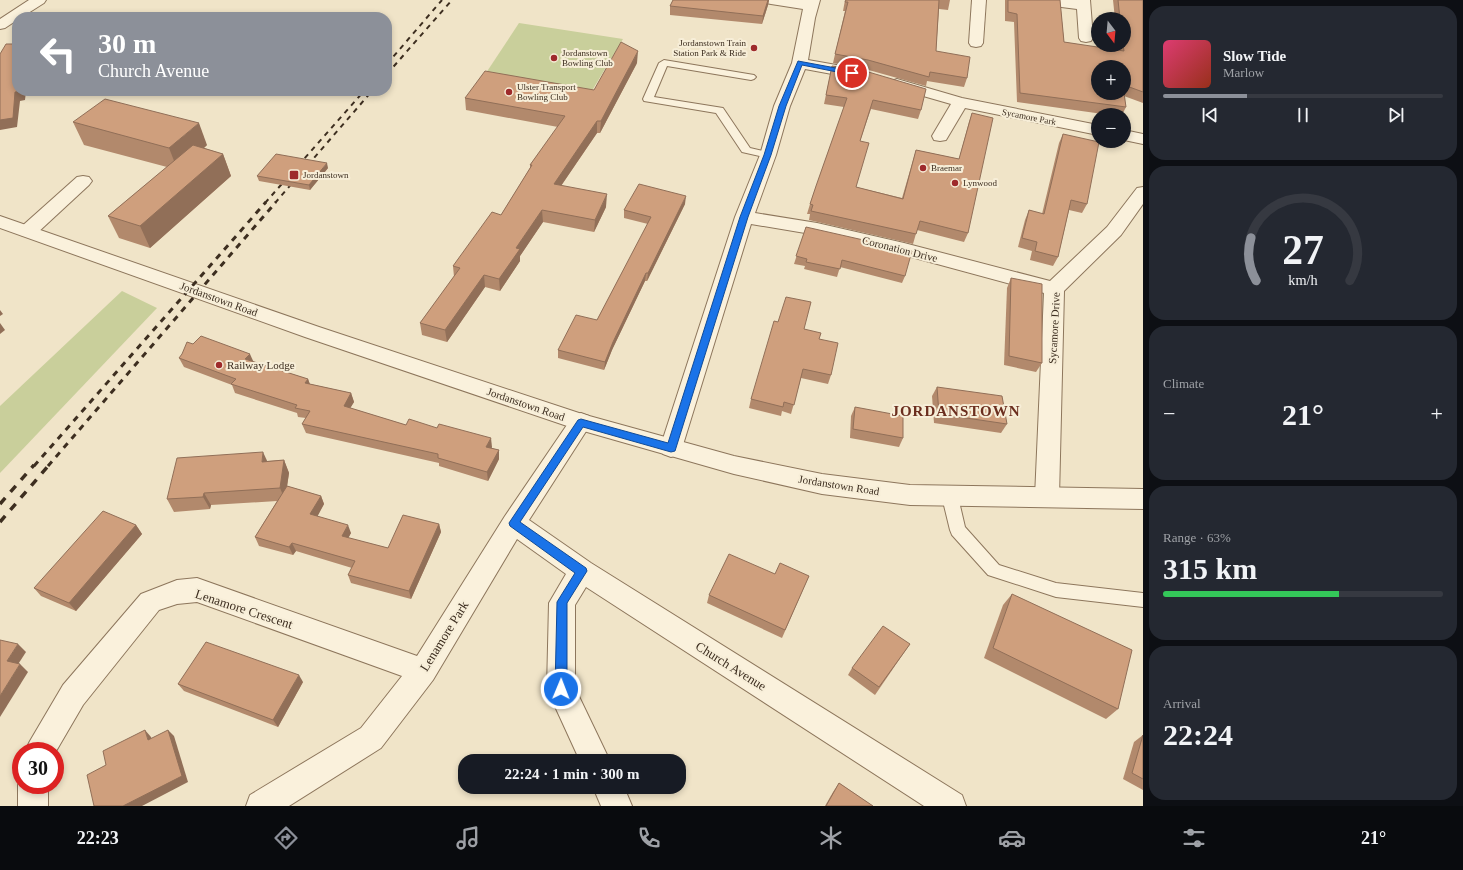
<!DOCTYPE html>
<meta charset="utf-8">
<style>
:root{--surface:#171b24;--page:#242831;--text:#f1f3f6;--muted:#9ea1a6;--line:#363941;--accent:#8c9099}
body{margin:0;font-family:Georgia,serif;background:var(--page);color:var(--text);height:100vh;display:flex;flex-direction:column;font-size:15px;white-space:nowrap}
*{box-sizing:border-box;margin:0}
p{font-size:13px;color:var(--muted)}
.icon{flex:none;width:22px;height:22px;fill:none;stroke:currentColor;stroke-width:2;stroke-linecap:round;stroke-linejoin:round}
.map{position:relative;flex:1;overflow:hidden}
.details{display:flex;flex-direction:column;gap:6px;padding:6px;background:#0d0f14;width:320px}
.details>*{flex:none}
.banner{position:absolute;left:12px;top:12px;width:380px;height:84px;border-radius:16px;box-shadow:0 2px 6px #0003;background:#8c9099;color:#fff;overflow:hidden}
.needle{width:26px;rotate:164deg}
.buttons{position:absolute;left:1091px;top:12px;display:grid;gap:8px}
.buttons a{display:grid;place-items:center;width:40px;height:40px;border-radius:50%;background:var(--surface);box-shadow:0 2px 6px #0003;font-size:20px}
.speed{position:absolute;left:12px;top:742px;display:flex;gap:8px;font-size:20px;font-weight:700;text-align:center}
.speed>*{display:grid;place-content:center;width:52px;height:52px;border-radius:50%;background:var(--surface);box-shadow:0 2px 6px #0003;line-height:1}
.speed .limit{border:6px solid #d22;background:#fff;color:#111}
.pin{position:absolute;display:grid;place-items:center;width:34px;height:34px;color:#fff;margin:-17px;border:2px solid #fff;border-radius:50%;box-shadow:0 1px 4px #0007}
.me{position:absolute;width:44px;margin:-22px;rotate:1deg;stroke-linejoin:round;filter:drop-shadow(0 0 3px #0008)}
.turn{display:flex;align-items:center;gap:14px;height:84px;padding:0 20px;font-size:18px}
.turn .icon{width:52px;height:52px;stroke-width:2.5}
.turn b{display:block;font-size:28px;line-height:34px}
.big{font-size:30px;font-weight:700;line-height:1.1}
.details .tile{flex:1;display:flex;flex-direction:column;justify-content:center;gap:6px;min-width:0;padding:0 14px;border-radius:16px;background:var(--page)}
.details .dial{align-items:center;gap:0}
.dial svg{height:104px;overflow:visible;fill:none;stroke:var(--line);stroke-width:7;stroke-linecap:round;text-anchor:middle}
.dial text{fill:var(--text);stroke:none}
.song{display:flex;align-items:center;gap:12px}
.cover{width:48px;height:48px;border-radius:6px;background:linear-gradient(135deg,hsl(340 70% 55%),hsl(10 70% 35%))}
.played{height:4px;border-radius:2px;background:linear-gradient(90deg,var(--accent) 30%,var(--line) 30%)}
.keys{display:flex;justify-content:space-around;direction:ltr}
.heat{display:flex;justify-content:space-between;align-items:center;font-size:22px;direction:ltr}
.charge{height:6px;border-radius:3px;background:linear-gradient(90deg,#34c759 63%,var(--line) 0)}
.trip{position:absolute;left:458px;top:754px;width:228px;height:40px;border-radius:16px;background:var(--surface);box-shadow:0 2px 6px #0003;font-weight:700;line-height:40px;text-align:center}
.tabs{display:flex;height:64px;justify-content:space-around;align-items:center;background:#090b0e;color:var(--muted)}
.tabs .icon{width:28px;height:28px}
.tabs .selected{color:var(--accent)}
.tabs b{font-size:18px;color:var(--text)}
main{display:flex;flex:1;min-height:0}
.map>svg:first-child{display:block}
.green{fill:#c9cf9b}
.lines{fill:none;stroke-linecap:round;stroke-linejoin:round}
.service-casing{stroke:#8d765c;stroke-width:2}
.minor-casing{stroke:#8d765c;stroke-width:2}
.tertiary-casing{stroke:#8d765c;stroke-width:2}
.service{fill:#faf1dc;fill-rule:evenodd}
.minor{fill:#faf1dc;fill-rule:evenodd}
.tertiary{fill:#faf1dc;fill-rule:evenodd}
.rail-far2{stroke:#3d2e20;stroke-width:2;stroke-dasharray:5 5;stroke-linecap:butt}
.rail-far1{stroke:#3d2e20;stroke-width:3;stroke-dasharray:6 6;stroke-linecap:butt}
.rail{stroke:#3d2e20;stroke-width:3.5;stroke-dasharray:8 8;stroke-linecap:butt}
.wall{fill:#b2896c;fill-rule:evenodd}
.shaded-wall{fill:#916f58}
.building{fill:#cf9f7d;stroke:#916f58}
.route{fill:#1a73e8;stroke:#114b97}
.poi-dot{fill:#9e2a2b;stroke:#f7eed8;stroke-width:1.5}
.labels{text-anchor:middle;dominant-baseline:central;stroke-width:4;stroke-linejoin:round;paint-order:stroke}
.far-poi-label{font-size:9px;fill:#3d2e20;stroke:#f7eed8;text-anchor:start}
.far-street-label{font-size:9px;fill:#3d2e20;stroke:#f7eed8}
.street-label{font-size:11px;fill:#3d2e20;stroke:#f7eed8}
.poi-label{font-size:11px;fill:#3d2e20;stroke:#f7eed8;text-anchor:start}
.near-street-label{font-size:13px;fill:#3d2e20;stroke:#f7eed8}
.district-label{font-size:15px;font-weight:bold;letter-spacing:1px;fill:#6b2e1e;stroke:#f7eed8}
</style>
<main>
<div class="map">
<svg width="1143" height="806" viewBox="0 0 1143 806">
<rect width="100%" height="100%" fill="#f0e4c8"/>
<!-- green -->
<g class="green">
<path d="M519,23l104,16 -33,55 -106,-18z"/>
<path d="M122,291l35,17 -157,165v-67z"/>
</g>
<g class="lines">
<defs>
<g id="service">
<path d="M664,60l90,15 2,2 -2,2 -3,1 -84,-14 -13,31 69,11 27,40 22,5 1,2 -1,2 -4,1 -26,-6 -26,-39 -72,-12 -1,-2 16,-36z"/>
<path d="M950,491l5,2 3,4 7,30 34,38 57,18 87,10v14l-87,-10 -68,-22 -36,-40 -2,-5 -8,-33 3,-4z"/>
</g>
<g id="minor">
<path d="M29,0h17l-2,3 -22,14h-5v3l-12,8 -5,1v-10z"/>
<path d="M764,0h56l-5,18 -7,42 51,9 5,2 3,3 -3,3 -5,2 -54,-10 -15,37 -14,49 -21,58 62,10 87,20 146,38 57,-54 30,-39 6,-1v17l-22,31 -57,56 -5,206 -4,7 -8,3 -8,-3 -4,-7 9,-204 -140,-38 -87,-20 -66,-11 -69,224 -3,6 -8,3 -8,-3 -3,-6 75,-231 25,-62 14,-49 18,-43 11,-54 -32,-5 -5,-1z"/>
<path d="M972,0h14l-3,43 -2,3 -5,1 -5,-1 -2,-3z"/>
<path d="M1031,0h59l3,38 -2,3 -5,1 -5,-1 -2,-3 -2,-29 -39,-5 -5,-1z"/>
<path d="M897,79l65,19 136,27v10l-133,-27 -19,32 -6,1 -6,-1 -2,-4 19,-32 -59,-17 -3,-3 3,-3z"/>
<path d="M1124,130l19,4v10l-19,-4z"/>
<path d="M83,176l6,1 3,4 -3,4 -54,50 -7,2 -7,-2 -2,-4 2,-4 56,-50z"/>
<path d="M581,413l8,3 3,6 -63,98 62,43 371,232 4,11h-42l-338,-219 -11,18v83l35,73h-30l-33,-72 2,-86 17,-29 -49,-35 -84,141 -52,68 -92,58h-43l4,-11 111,-67 41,-52 -205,-74 -20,2 -18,6 -76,95 -28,48v-2h-30l5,-10 33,-56 78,-91 36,-14 20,-2 220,78 88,-140 68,-100z"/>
<path d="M21,778v7h27v21h-30v-21z"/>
<path d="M593,787h31l8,19h-31z"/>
</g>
<path id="tertiary" d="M0,216l319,111 263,87 152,42 88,18 88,11 233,4v20l-233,-4 -88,-11 -88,-20 -161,-46 -268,-91 -305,-109z"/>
</defs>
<!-- service casing -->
<use href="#service" class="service-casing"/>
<!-- minor casing -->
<use href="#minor" class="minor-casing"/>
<!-- tertiary casing -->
<use href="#tertiary" class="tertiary-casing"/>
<!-- service -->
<use href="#service" class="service"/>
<!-- minor -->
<use href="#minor" class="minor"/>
<!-- tertiary -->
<use href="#tertiary" class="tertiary"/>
<!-- rail-far2 -->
<g class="rail-far2">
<path d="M387,64l55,-64"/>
<path d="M387,74l65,-74"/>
<path d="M265,203l99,-112"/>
<path d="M275,203l97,-112"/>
</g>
<!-- rail-far1 -->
<g class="rail-far1">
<path d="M34,466l232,-264"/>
<path d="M48,466l228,-264"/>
</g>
<!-- rail -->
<g class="rail">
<path d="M0,504l34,-39"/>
<path d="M0,522l49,-57"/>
</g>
</g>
<!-- wall -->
<g class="wall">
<path d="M673,0h96l-1,5 -6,19 -92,-9v-9z"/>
<path d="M845,0h105l-2,10 -9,-1 -3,42 31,27 -3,9 -37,-6 -1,5 -61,-17 -32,-6 12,-52h-2z"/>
<path d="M1005,0h55l4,42 54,9v-6h6v-26h-9l-2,-19h30v103l-19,-7 2,11 -4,8h-12l-93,-13 -3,-80 -9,-1zM1124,67v26h-26z"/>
<path d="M637,63l-37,70h-3l-36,53 45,21 -12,25 -51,-10 -23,34v5l-20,30 -15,-4 -38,55 -25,-7 -2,-12 34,-46 -1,-11 48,-51 29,-47v-3l28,-38 -92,-17 -1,-12 129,-8z"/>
<path d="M832,66l89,44 -3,9 -47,-10 -11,32 -4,46 46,11 14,-48 43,9 10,-37 3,-9 -4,120 -4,9 -47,-12 -4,14 -104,-24 1,-6h-3l3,-10 34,-97 -20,-3z"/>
<path d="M73,122l134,23 -3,3 19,6 8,22 -81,72 -31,-10 -11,-22 59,-49 -83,-22z"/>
<path d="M1063,134l24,70 -5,9 -13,-3 -11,47 -5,9 -23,-6 2,-9 -14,-4 7,-27 4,-10 13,4 17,-71z"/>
<path d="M328,168l-18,22 -51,-9 -2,-5z"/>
<path d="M685,204l-38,77h-2l-33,69 -8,20 -46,-12v-8l39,-30 51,-96 -24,-6v-8z"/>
<path d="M806,227l99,49 -3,7 -62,-16 -3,10 -33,-8 1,-3 -11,-2z"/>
<path d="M1011,278l31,85 -6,9 -32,-7 3,-77z"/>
<path d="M804,329l15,10 12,36 -3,9 -27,-6 -10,36 -9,-3 -1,5 -32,-8 2,-9z"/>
<path d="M179,358l74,4 55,17 2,5 41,9 3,9 -4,6 56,17 86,22 -1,1 8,2v9l-11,22 -49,-15v-3l-133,-30 -4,-9 4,-6 -8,-1 -1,-4 -62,-20 -3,-8 -48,-18z"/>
<path d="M937,387l70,37 -6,9 -67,-10 -2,-27z"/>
<path d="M855,407l48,31 -4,9 -49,-9 1,-22z"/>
<path d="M284,460l5,13 -2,13 34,10 3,8 -7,12 34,17 -3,5 40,10 51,-24 2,8 -30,67 -60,-16 -3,-8 4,-7 -56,-17 -3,4 -34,-9 -4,-9 22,-36 -66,4 -1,4 -36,3 -7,-13 100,-38z"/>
<path d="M136,525l6,9 -66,77 -35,-15 -7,-8z"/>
<path d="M809,576l-27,62 -75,-35 2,-8z"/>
<path d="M1012,594l106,115 -12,10 -122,-61 19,-53z"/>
<path d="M910,644l-35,51 -27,-20 4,-7z"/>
<path d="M303,682l-25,45 -94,-36 -6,-7z"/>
<path d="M1143,735v55l-20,-11 11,-37z"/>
<path d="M839,783l34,23h-48l8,-14z"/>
</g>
<!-- shaded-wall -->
<g class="shaded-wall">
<path d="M768,0h1l-1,5 -6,19 1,-8z"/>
<path d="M638,51l-1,12 -37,70 1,-12z"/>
<path d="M20,91h6l-1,9 -5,1 -3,26 -17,3v-10l15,-28z"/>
<path d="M597,121v12l-43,63v-12z"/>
<path d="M199,123l8,22 -29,26 -9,-23z"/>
<path d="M223,154l8,22 -81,72 -10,-22z"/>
<path d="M327,163l1,5 -18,22 -1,-5z"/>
<path d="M607,194l-1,13 -12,25 1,-12z"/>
<path d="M686,196l-1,8 -38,77 1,-8z"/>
<path d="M542,210l1,12 -23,34v5l-20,30 -1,-12 17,-31z"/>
<path d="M646,273l-1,8 -33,69 -8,20 1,-8 8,-20z"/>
<path d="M484,275l1,12 -38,55 -2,-12z"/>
<path d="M0,310l3,4 -3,2z"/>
<path d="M0,323l5,7 -5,4z"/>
<path d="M250,354l4,9 -9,-4z"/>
<path d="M308,379l3,9 -6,-5z"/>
<path d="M351,393l3,9 -8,13 -2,-9z"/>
<path d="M491,438l1,9 -4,9 -2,-9z"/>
<path d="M499,450v9l-11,22 -1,-9z"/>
<path d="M263,452l6,13 -7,-3z"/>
<path d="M284,460l5,13 -4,27 -5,-12z"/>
<path d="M204,493l7,12 -1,4 -7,-12z"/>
<path d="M321,496l3,8 -10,19 -4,-9z"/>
<path d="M439,524l2,8 -30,67 -2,-8z"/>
<path d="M136,525l6,9 -66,77 -7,-8z"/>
<path d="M348,525l3,8 -6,11 -3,-8z"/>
<path d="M292,543l4,8 -3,4 -4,-8z"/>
<path d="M18,644l8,8 -11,17 -8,-8z"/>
<path d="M20,664l8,8 -28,45v-21z"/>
<path d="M299,675l4,7 -25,45 -5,-7z"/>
<path d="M145,730l6,7 3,10 -6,-7z"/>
<path d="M168,730l6,6 14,46 -46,24h-19z"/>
</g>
<!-- building -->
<g class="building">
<path d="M673,0h95l-5,16 -93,-10z"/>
<path d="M846,0h93l-3,51 34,6 -3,21 -37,-6 -1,5 -61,-17 -33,-6 13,-52h-3z"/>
<path d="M1008,0h52l4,42 60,9 -1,-6h1v-26h-4l-2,-19h25v92l-19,-7v-18h-26v26h26l2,14 -106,-14 -3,-79 -9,-2z"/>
<path d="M621,42l17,9 -37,70h-4l-43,63 53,10 -12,26 -53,-10 -26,38 4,1 -21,30 -15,-4 -39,55 -25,-7 40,-55 -7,-2 39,-54 9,3 31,-50h-2l35,-49 -100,-18 20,-27 109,19z"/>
<path d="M6,44h11v47h3l-5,1 -2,26 -13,2v-66z"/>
<path d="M832,66l33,5 61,18 -5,21 -48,-10 -13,41 9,2 -13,44 47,12 13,-49 43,9 13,-46 21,5 -25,115 -48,-12 -4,13 -105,-23 2,-6 -3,-1 6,-18 31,-88 -21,-3z"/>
<path d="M105,99l94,24 -30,25 -96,-26z"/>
<path d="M1063,134l36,8 -12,62 -16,-4 -13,57 -23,-6 2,-9 -15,-4 7,-28 15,4z"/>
<path d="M193,145l30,9 -83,72 -32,-10z"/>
<path d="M276,154l51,9 -18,22 -52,-9z"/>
<path d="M639,184l47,12 -38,77h-2l-33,69 -8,20 -47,-12 18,-35 21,5 54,-103 -27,-7z"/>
<path d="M806,227l106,24 -7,25 -63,-16 -2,9 -34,-7 1,-3 -11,-3z"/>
<path d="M1011,278l31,6v79l-33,-7z"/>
<path d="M786,297l25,5 -7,27 17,4 -2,6 19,4 -7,32 -28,-6 -9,36 -10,-3 -1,5 -32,-8 23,-78 4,1z"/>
<path d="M201,336l49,18 -5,5 63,20 -3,4 46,10 -7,13 62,19 3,-6 28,9 2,-4 52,14 -5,9 13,3 -12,22 -49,-14v-4l-136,-30 8,-13 -15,-3 2,-3 -66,-21 5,-5 -57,-21 3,-4 5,-12 6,2z"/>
<path d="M937,387l65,9 5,28 -68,-10z"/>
<path d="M855,407l48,9v22l-50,-9z"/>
<path d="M263,452l-1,10 22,-2 -4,28 -76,5 -1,4 -36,2 10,-41z"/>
<path d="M287,486l34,10 -11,18 38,11 -6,11 46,12 15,-33 36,9 -30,67 -61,-16 7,-14 -63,-18 -3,4 -34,-10z"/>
<path d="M103,511l33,14 -67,78 -35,-15z"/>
<path d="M729,554l46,20 5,-11 29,13 -24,54 -76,-35z"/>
<path d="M1012,594l120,56 -14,59 -125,-61z"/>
<path d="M883,626l27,18 -31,43 -27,-19z"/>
<path d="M0,640l18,4 -11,17 13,3 -20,32z"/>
<path d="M206,642l93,33 -26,45 -95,-36z"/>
<path d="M145,730l3,10 20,-10 14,46 -59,30h-29l-7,-31 19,-10 -3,-14z"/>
<path d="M1143,735v44l-11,-6z"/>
<path d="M839,783l34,23h-47z"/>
</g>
<!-- route -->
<path class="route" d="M798,61l54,10 3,2 -3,2 -50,-10 -16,41 -15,49 -23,62 -73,234 -4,1 -88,-25 -63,95 66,46 1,3 -20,32v86l-2,4 -4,2 -4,-2 -2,-4 2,-87 18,-29 -65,-47 -1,-3 69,-103 3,-1 87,24 72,-226 24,-62 15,-49z"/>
<!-- markers -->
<g class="poi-dot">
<circle cx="754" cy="48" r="4"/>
<circle cx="554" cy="58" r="4"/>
<circle cx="509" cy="92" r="4"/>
<circle cx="923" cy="168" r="4"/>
<rect x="289" y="170" width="10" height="10" rx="2"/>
<circle cx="955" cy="183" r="4"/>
<circle cx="219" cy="365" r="4"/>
</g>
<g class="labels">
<!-- far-poi labels -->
<g class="far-poi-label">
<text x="746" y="43" text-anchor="end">Jordanstown Train<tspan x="746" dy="10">Station Park &amp; Ride</tspan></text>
<text x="562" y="53">Jordanstown<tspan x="562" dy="10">Bowling Club</tspan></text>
<text x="517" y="87">Ulster Transport<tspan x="517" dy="10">Bowling Club</tspan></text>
<text x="931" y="168">Braemar</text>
<text x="303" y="175">Jordanstown</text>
<text x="963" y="183">Lynwood</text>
</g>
<!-- far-street labels -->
<g class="far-street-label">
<text transform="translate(1029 117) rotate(11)">Sycamore Park</text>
</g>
<!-- street labels -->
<g class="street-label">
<text transform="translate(900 249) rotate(14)">Coronation Drive</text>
<text transform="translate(219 299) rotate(20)">Jordanstown Road</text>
<text transform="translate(1054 328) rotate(-87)">Sycamore Drive</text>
<text transform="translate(526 404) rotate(19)">Jordanstown Road</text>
<text transform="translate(839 485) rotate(9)">Jordanstown Road</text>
</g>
<!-- poi labels -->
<g class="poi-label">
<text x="227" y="365">Railway Lodge</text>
</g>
<!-- near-street labels -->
<g class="near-street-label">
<text transform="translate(244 609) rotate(18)">Lenamore Crescent</text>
<text transform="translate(444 636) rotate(-58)">Lenamore Park</text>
<text transform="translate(731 666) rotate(32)">Church Avenue</text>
</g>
<!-- district labels -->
<g class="district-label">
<text x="956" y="411">JORDANSTOWN</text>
</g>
</g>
</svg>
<div class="buttons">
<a><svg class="needle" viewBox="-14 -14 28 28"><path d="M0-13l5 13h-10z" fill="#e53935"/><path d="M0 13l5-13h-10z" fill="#9ea1a6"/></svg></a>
<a>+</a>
<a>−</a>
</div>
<div class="speed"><div class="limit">30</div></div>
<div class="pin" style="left:852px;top:73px;background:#d93025"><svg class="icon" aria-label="arrive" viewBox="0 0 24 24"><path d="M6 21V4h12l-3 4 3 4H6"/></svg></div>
<svg class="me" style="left:561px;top:689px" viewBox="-20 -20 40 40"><circle r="17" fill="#1a73e8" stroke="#fff" stroke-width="3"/><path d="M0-11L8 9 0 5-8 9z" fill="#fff"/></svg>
<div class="trip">22:24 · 1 min · 300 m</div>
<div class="banner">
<div class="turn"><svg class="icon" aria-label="left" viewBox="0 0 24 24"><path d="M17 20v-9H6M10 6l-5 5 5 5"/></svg><div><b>30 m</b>Church Avenue</div></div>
</div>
</div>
<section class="details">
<div class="tile">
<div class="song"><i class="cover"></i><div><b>Slow Tide</b><p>Marlow</p></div></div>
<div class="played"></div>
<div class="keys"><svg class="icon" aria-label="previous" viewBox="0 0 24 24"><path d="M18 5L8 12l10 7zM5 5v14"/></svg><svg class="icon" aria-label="pause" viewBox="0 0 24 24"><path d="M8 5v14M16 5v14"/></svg><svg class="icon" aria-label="next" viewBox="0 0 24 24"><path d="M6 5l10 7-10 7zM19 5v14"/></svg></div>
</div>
<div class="tile dial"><svg viewBox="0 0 100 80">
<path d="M14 69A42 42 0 1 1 86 69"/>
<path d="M14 69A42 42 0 0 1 10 36" stroke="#8c9099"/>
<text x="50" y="56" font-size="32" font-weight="700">27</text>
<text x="50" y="72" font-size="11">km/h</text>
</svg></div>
<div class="tile"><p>Climate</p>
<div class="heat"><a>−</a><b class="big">21°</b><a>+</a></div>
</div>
<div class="tile"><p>Range · 63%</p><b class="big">315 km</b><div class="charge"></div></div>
<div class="tile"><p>Arrival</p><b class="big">22:24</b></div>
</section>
</main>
<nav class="tabs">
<b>22:23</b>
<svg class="icon selected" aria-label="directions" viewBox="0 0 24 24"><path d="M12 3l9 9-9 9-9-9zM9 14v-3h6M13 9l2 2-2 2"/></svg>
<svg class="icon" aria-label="music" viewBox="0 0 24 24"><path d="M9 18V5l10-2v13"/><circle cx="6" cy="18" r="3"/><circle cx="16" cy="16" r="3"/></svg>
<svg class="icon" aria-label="phone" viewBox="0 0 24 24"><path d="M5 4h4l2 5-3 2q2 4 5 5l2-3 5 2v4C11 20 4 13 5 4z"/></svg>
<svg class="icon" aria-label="climate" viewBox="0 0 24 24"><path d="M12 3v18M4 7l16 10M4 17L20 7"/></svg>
<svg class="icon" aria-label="car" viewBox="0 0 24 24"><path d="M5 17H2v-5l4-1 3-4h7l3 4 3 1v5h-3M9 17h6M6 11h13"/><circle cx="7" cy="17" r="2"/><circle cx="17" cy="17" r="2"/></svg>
<svg class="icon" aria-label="filters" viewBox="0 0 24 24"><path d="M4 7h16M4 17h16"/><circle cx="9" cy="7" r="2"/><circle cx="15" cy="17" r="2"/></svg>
<b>21°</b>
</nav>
